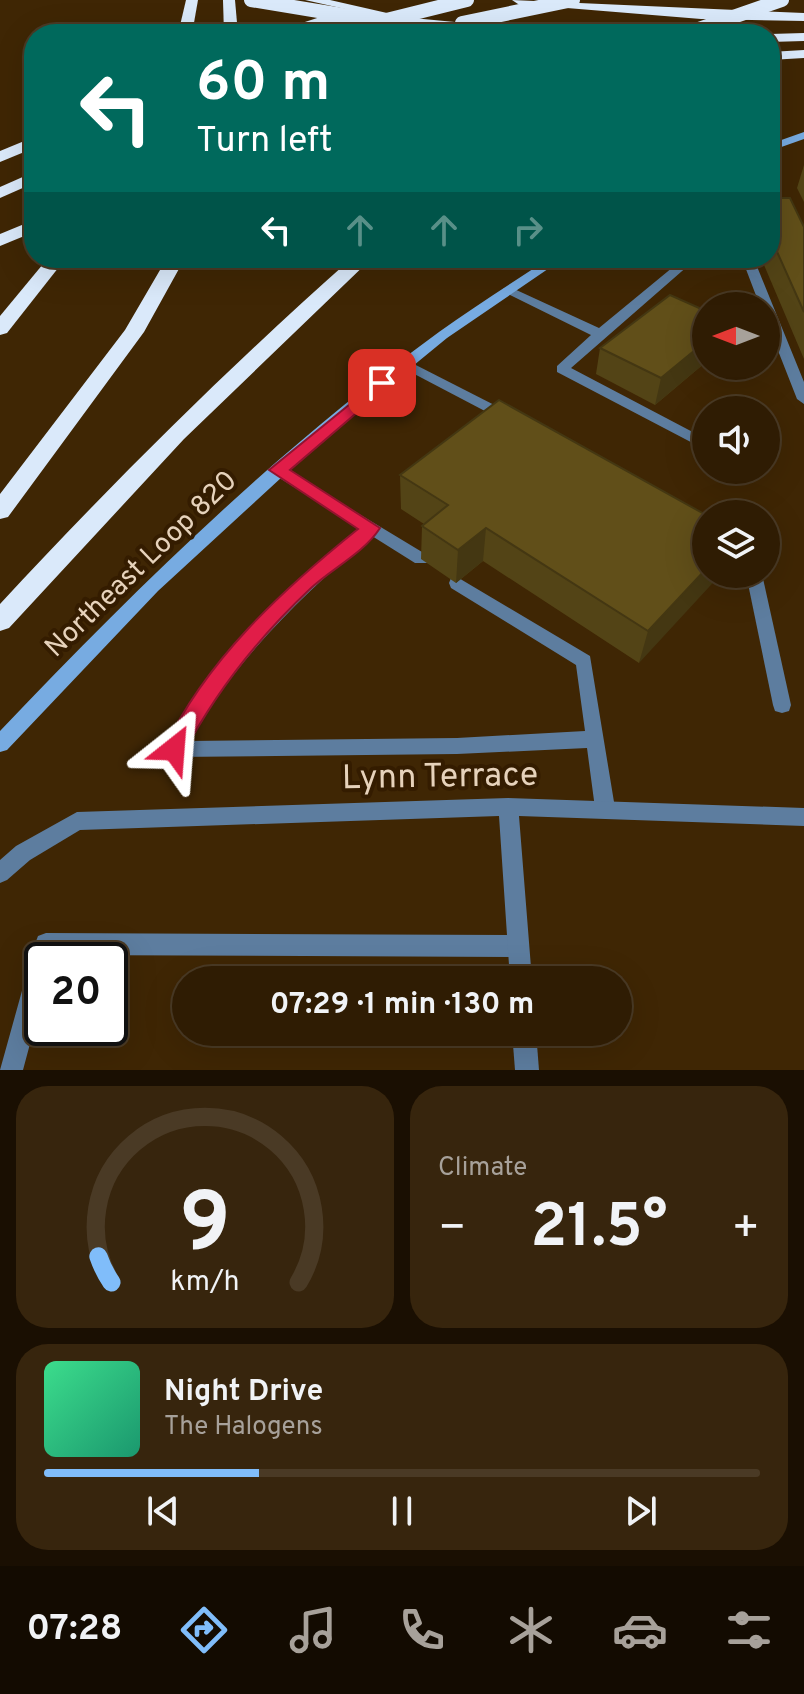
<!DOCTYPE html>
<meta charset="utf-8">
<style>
:root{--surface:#2f1c03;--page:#37250d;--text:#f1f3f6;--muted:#a7a19a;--line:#4a3a25;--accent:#80bdfa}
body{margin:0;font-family:Overpass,sans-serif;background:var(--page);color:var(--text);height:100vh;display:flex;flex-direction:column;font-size:30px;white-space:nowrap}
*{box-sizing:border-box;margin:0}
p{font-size:26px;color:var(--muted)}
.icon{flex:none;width:44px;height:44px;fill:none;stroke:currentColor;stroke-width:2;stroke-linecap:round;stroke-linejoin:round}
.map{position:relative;height:1070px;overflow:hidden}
.drawer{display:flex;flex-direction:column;gap:16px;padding:16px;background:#1a0f02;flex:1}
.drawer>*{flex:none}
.banner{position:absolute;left:24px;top:24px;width:756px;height:244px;border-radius:32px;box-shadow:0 8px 32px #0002,0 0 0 2px var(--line);background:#00695c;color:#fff;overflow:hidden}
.needle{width:52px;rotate:270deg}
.fabs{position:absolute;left:692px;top:292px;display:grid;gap:16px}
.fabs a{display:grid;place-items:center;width:88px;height:88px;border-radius:50%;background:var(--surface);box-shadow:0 8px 32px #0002,0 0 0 2px var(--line);font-size:40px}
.speed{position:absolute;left:24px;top:942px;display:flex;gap:16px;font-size:40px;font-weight:700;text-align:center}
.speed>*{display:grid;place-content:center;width:104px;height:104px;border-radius:50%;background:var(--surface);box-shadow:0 8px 32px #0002,0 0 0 2px var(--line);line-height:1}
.speed .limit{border:4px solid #111;border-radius:12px;background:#fff;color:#111}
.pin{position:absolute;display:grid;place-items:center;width:68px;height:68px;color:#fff;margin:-34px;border-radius:16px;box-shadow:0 4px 12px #0006}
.me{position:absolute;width:88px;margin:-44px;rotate:28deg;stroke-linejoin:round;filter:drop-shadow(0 0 6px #0008)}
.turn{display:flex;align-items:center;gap:28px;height:168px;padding:0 40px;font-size:36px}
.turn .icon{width:104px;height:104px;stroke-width:2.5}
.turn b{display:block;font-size:56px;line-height:68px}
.lanes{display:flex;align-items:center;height:76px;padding:0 40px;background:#0003;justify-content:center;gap:40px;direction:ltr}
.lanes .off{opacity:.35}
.big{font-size:60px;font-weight:700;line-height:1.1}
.drawer .tile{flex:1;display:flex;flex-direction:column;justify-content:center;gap:12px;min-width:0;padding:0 28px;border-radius:32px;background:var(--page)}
.drawer .dial{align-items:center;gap:0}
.dial svg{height:208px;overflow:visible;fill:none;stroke:var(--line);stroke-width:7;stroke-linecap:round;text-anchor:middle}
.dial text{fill:var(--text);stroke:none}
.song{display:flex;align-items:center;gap:24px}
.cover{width:96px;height:96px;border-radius:12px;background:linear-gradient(135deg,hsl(150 70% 55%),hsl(160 70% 35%))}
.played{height:8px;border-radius:4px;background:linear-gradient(90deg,var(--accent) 30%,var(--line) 30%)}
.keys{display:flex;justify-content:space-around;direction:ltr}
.heat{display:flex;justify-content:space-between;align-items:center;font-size:44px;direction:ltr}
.drawer .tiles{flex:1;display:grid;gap:16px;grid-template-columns:1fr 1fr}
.tile:last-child{grid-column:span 2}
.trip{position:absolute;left:172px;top:966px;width:460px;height:80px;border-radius:40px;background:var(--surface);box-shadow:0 8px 32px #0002,0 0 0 2px var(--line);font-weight:700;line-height:80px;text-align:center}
.tab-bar{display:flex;height:128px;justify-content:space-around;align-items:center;background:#130b01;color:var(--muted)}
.tab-bar .icon{width:56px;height:56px}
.tab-bar .selected{color:var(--accent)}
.tab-bar b{font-size:36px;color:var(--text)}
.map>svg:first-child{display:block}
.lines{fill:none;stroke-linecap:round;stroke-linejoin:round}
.service{fill:#5d7d9f;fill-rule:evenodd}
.minor{fill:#5d7d9f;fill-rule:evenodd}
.secondary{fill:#77abe1;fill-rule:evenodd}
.motorway{fill:#dae9fa;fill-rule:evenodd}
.motorway-bridge{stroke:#dae9fa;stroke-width:14}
.wall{fill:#534416}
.shaded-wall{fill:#443712}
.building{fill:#614f19;stroke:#443712;stroke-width:2}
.route{fill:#e11d48;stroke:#92132f;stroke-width:2}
.labels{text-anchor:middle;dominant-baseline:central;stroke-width:8;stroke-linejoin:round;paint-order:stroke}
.street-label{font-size:28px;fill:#e6d2bb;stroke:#341c00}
.near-street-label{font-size:34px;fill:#e6d2bb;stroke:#341c00}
</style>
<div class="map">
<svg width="804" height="1070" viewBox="0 0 804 1070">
<rect width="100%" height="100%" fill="#3f2604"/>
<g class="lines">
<!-- service -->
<g class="service">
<path d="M684,258h13l-126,110 135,71v11l-149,-78v-6l34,-31 -89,-44 2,-3h8l87,40z"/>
<path d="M750,260l6,4 48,118v22l-7,-5 -31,-79v-14h-6l-16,-42z"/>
<path d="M406,360l106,54 2,3 -2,3h-10l-101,-53 -2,-3z"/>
<path d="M278,465l149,90 2,4 -2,4h-12l-43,-27c-71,60 -137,124 -183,205l268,-3 128,-7 -9,-66 -125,-77 -2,-5 2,-5 6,-1 133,79 25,152 -3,6 -7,3 -7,-3 -3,-6 -8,-60 -130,6 -283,3 -7,-2 -3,-6c43,-89 121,-159 196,-221l-87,-54 -3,-4 3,-4z"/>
<path d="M746,574h16l29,131 -2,6 -7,2 -7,-2 -2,-6z"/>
<path d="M46,933l472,2 8,3 3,8 -3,8 -8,3 -464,-2 -1,5h-11v39l-19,71h-23l35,-126 3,-8z"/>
</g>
<!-- minor -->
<g class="minor">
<path d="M508,798l296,10v18l-285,-10 13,164h-22l-11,-164 -419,14 -50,30 -23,20 -7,3v-23l16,-14 61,-34z"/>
<path d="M512,1032h24l3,38h-24z"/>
</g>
<!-- secondary -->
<g class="secondary">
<path d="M804,132v7l-34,12v-7z"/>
<path d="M550,258h14l-117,80 -128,105 -161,148 -151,159 -7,2v-21c136,-143 279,-283 439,-399 36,-26 74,-50 111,-74z"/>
</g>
<!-- motorway -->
<g class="motorway">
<path d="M186,0h12l-6,34h-14z"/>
<path d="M223,0h12l3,34h-14z"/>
<path d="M305,0h25l79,18 -6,4z"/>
<path d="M512,0l292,13v8l-103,-2 -183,-15z"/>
<path d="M483,25l48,5 7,4 -60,-2 -2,-3z"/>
<path d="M804,33v8l-34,1v-8z"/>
<path d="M804,50v8l-34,2v-8z"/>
<path d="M34,137v11l-34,14v-11z"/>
<path d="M34,172v11l-34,15v-11z"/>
<path d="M34,220v12l-34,14v-12z"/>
<path d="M48,258h18l-59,75 -7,2v-19z"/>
<path d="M167,258h18l-41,74 -136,185 -8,2v-25l125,-164z"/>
<path d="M352,258h20l-188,181 -175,189 -9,3v-27c112,-121 229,-237 352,-346z"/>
</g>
<!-- motorway-bridge -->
<g class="motorway-bridge">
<path d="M251,0l140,23 116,11"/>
<path d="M462,23l111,-23"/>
<path d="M291,34l49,-16"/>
<path d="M330,34l137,-34"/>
<path d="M684,34l98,-34"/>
</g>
</g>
<!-- wall -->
<g class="wall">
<path d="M804,165v37l-7,-14z"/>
<path d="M770,198l34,29v132l-43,-101h9z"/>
<path d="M706,311v51l-51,43 -59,-31 4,-26z"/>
<path d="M400,475l306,40 -67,148 -156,-102 -27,22 -35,-24 1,-33 2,-2 -23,-15z"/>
</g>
<!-- shaded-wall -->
<g class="shaded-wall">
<path d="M706,341v21l-51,43 6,-27z"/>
<path d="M486,528l-3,33 -27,22 2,-33z"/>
<path d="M706,569v5h15l-82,89 9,-32z"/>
</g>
<!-- building -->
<g class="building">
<path d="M770,198h20l14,29v85l-34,-76z"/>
<path d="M670,295l36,16v30l-45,37 -61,-30z"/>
<path d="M499,400l207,115v54l-58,62 -162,-103 -28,22 -36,-24 26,-21 -48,-30z"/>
</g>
<!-- route -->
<path class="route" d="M382,378l6,1v7l-98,84 90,58c-16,25 -49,41 -70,61 -51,48 -96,105 -128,167h-15l-3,-7c42,-89 118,-159 194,-220l-89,-59z"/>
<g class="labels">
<!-- street labels -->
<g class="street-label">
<text transform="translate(142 565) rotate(-44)">Northeast Loop 820</text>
</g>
<!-- near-street labels -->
<g class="near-street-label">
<text transform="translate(440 778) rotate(-1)">Lynn Terrace</text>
</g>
</g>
</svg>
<div class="fabs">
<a><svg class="needle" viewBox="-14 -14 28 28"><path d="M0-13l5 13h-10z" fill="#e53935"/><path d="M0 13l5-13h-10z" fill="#a7a19a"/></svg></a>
<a><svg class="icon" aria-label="sound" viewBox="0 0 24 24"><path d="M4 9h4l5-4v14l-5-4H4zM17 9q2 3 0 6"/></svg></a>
<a><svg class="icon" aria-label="layers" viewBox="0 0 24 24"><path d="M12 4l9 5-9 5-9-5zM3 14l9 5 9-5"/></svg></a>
</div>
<div class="speed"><div class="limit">20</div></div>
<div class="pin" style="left:382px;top:383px;background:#d93025"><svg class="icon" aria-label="arrive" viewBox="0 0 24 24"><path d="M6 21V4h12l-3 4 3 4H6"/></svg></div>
<svg class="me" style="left:174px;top:749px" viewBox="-20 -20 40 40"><path d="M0-17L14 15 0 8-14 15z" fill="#e11d48" stroke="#fff" stroke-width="4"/></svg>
<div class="trip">07:29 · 1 min · 130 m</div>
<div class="banner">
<div class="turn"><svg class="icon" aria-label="left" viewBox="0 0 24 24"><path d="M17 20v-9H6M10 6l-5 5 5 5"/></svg><div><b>60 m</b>Turn left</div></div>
<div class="lanes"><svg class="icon" aria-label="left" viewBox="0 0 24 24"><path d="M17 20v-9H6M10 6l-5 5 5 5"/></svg><svg class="icon off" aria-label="ahead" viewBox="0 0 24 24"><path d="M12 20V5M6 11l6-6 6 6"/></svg><svg class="icon off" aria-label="ahead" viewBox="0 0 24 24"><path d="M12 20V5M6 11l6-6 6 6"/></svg><svg class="icon off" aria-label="right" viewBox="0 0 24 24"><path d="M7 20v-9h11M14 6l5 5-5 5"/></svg></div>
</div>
</div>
<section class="drawer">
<div class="tiles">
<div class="tile dial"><svg viewBox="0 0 100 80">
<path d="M14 69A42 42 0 1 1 86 69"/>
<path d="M14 69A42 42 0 0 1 9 59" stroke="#80bdfa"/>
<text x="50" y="56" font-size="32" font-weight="700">9</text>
<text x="50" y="72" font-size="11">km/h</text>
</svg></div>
<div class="tile"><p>Climate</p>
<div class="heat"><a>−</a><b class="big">21.5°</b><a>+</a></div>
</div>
<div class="tile">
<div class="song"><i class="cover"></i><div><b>Night Drive</b><p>The Halogens</p></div></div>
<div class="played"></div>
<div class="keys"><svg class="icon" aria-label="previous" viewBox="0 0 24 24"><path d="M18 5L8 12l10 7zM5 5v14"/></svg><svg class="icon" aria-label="pause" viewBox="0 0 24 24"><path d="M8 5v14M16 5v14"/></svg><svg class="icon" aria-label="next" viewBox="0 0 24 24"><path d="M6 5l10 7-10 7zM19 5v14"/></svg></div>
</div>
</div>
</section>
<nav class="tab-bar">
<b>07:28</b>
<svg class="icon selected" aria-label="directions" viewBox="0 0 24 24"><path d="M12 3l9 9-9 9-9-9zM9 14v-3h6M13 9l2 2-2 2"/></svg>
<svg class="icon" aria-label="music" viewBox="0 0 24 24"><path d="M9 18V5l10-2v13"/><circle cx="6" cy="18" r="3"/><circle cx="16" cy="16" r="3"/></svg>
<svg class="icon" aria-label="phone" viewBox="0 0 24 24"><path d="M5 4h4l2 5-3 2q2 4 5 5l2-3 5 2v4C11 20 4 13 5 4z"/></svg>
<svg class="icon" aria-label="climate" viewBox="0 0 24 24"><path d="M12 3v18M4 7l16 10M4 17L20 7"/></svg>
<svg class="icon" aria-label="car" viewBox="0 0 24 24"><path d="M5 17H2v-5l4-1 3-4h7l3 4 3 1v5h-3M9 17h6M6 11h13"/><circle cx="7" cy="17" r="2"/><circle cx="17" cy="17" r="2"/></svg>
<svg class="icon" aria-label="filters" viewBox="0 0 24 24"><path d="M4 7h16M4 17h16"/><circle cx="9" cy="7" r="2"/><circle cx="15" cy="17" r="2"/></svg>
</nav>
